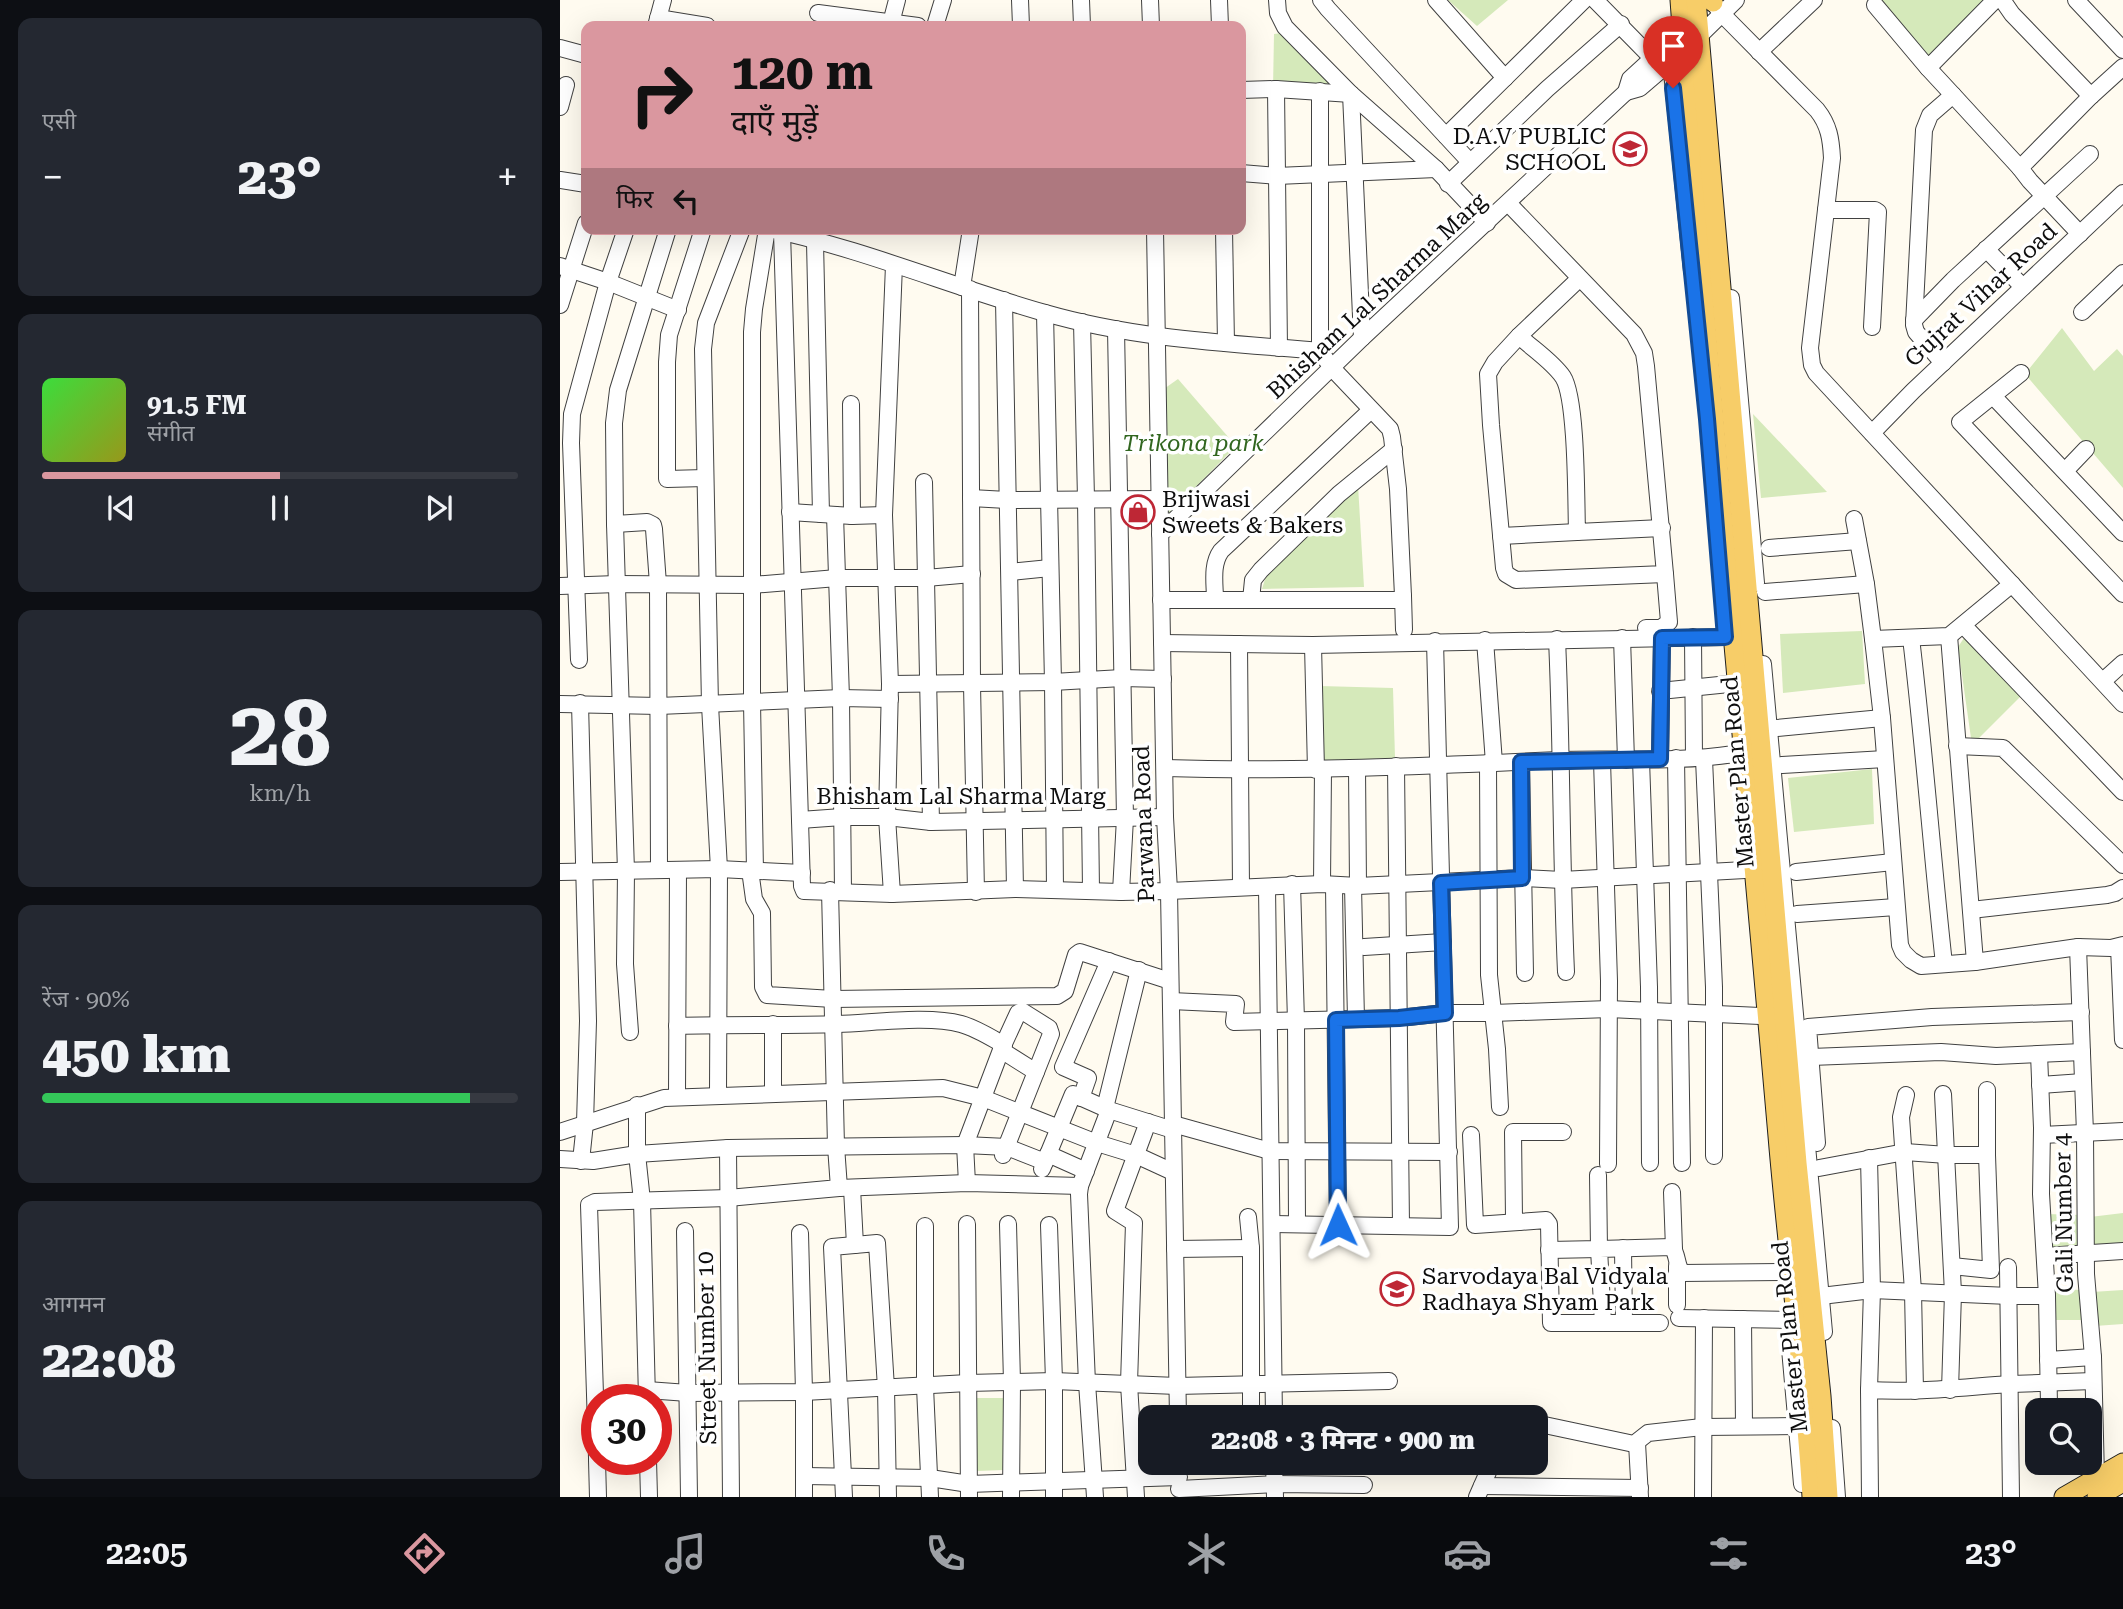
<!DOCTYPE html>
<html lang="hi">
<meta charset="utf-8">
<style>
:root{--surface:#171b24;--page:#242831;--text:#f1f3f6;--muted:#9ea1a6;--line:#363941;--accent:#da979f}
body{margin:0;font-family:"Roboto Serif","Noto Sans Devanagari",serif;background:var(--page);color:var(--text);height:100vh;display:flex;flex-direction:column;font-size:26px;white-space:nowrap}
*{box-sizing:border-box;margin:0}
p{font-size:23px;color:var(--muted)}
.icon{flex:none;width:38px;height:38px;fill:none;stroke:currentColor;stroke-width:2;stroke-linecap:round;stroke-linejoin:round}
.map{position:relative;flex:1;overflow:hidden}
.details{display:flex;flex-direction:column;gap:18px;padding:18px;background:#0d0f14;width:560px}
.details>*{flex:none}
.guide{position:absolute;left:21px;top:21px;width:665px;height:214px;border-radius:14px;box-shadow:0 7px 28px #0002;background:#da979f;color:#111;overflow:hidden}
.fabs{position:absolute;left:1465px;top:1398px;display:grid;gap:14px}
.fabs a{display:grid;place-items:center;width:77px;height:77px;border-radius:14px;background:var(--surface);box-shadow:0 7px 28px #0002;font-size:35px}
.speed{position:absolute;left:21px;top:1384px;display:flex;gap:14px;font-size:35px;font-weight:700;text-align:center}
.speed>*{display:grid;place-content:center;width:91px;height:91px;border-radius:50%;background:var(--surface);box-shadow:0 7px 28px #0002;line-height:1}
.speed .limit{border:10px solid #d22;background:#fff;color:#111}
.pin{position:absolute;display:grid;place-items:center;width:60px;height:60px;color:#fff;margin:-72px -30px;border-radius:50% 50% 50% 0;rotate:-45deg;box-shadow:0 0 7px #0007}
.pin .icon{rotate:45deg}
.me{position:absolute;width:77px;margin:-38px;rotate:359deg;stroke-linejoin:round;filter:drop-shadow(0 0 5px #0008)}
.turn{display:flex;align-items:center;gap:24px;height:147px;padding:0 35px;font-size:32px}
.turn .icon{width:91px;height:91px;stroke-width:2.5}
.turn b{display:block;font-size:49px;line-height:60px}
.then{display:flex;align-items:center;height:66px;padding:0 35px;background:#0003;gap:14px;font-size:26px}
.big{font-size:52px;font-weight:800;line-height:1.1}
.details .tile{flex:1;display:flex;flex-direction:column;justify-content:center;gap:10px;min-width:0;padding:0 24px;border-radius:14px;background:var(--page)}
.details .dial{align-items:center;gap:0}
.dial b{font-size:91px;line-height:1}
.song{display:flex;align-items:center;gap:21px}
.cover{width:84px;height:84px;border-radius:10px;background:linear-gradient(135deg,hsl(120 70% 55%),hsl(60 70% 35%))}
.played{height:7px;border-radius:4px;background:linear-gradient(90deg,var(--accent) 50%,var(--line) 50%)}
.keys{display:flex;justify-content:space-around;direction:ltr}
.heat{display:flex;justify-content:space-between;align-items:center;font-size:38px;direction:ltr}
.charge{height:10px;border-radius:5px;background:linear-gradient(90deg,#34c759 90%,var(--line) 0)}
.trip{position:absolute;left:578px;top:1405px;width:410px;height:70px;border-radius:14px;background:var(--surface);box-shadow:0 7px 28px #0002;font-weight:800;line-height:70px;text-align:center}
.menu{display:flex;height:112px;justify-content:space-around;align-items:center;background:#090b0e;color:var(--muted)}
.menu .icon{width:49px;height:49px}
.menu .on{color:var(--accent)}
.menu b{font-size:32px;color:var(--text)}
main{display:flex;flex:1;min-height:0}
.map>svg:first-child{display:block}
.green{fill:#d5e9ba}
.lines{fill:none;stroke-linecap:round;stroke-linejoin:round}
.minor-casing{stroke:#414141;stroke-width:18}
.major-casing{stroke:#1f1f1f;stroke-width:21}
.minor{stroke:#fff;stroke-width:16}
.major{stroke:#f7cd68;stroke-width:19}
.route-casing{stroke:#114b97;stroke-width:18}
.route{stroke:#1a73e8;stroke-width:12}
.labels{text-anchor:middle;dominant-baseline:central;stroke-width:7;stroke-linejoin:round;paint-order:stroke}
.poi-label{font-size:23px;fill:#0e0e0e;stroke:#fff;text-anchor:start}
.street-label{font-size:23px;fill:#0e0e0e;stroke:#fff}
.park-label{font-size:23px;font-style:italic;fill:#31661f;stroke:#fff}
</style>
<main>
<section class="details">
<div class="tile"><p>एसी</p>
<div class="heat"><a>−</a><b class="big">23°</b><a>+</a></div>
</div>
<div class="tile">
<div class="song"><i class="cover"></i><div><b>91.5 FM</b><p>संगीत</p></div></div>
<div class="played"></div>
<div class="keys"><svg class="icon" aria-label="previous" viewBox="0 0 24 24"><path d="M18 5L8 12l10 7zM5 5v14"/></svg><svg class="icon" aria-label="pause" viewBox="0 0 24 24"><path d="M8 5v14M16 5v14"/></svg><svg class="icon" aria-label="next" viewBox="0 0 24 24"><path d="M6 5l10 7-10 7zM19 5v14"/></svg></div>
</div>
<div class="tile dial"><b>28</b><p>km/h</p></div>
<div class="tile"><p>रेंज · 90%</p><b class="big">450 km</b><div class="charge"></div></div>
<div class="tile"><p>आगमन</p><b class="big">22:08</b></div>
</section>
<div class="map">
<svg width="1563" height="1497" viewBox="0 0 1563 1497">
<rect width="100%" height="100%" fill="#fffbf0"/>
<!-- green -->
<g class="green">
<path d="M888,0h60l-31,26z"/>
<path d="M1310,0h128l-68,68z"/>
<path d="M729,32l50,56h-66l1,-54z"/>
<path d="M1502,328l32,43 23,-22 6,7v132l-98,-114z"/>
<path d="M618,379l58,67 -71,72 -4,-127z"/>
<path d="M1193,414l74,78 -66,6z"/>
<path d="M798,485l6,102 -102,2 6,-19z"/>
<path d="M1302,631l3,53 -82,9 -3,-59z"/>
<path d="M1404,638l57,58 -49,49 -14,-98z"/>
<path d="M760,686l73,2 2,70 -74,3z"/>
<path d="M1312,769l2,55 -80,8 -6,-54z"/>
<path d="M1563,1213v36h-35l2,-32z"/>
<path d="M1486,1214l34,1v34l-32,-1z"/>
<path d="M1491,1289l32,1 3,30h-35z"/>
<path d="M1563,1290v34l-28,2 -3,-34z"/>
<path d="M413,1398h30l1,72 -27,1z"/>
</g>
<g class="lines">
<defs>
<g id="minor">
<path d="M460,0l1,26"/>
<path d="M521,0l1,26"/>
<path d="M590,0l1,26"/>
<path d="M659,0l1,26"/>
<path d="M717,0l1,13 7,14 66,67 11,244"/>
<path d="M761,0l7,9 142,153"/>
<path d="M876,0l69,78"/>
<path d="M1035,0l57,58"/>
<path d="M1444,0l-1,1 9,13 79,82"/>
<path d="M1516,0l47,50"/>
<path d="M1153,2l9,12 95,96c12,15 14,29 15,48l-22,190 2,17 4,8 307,331"/>
<path d="M1315,5l53,63 67,-68"/>
<path d="M258,13l100,13"/>
<path d="M98,18l49,8"/>
<path d="M331,23l6,-23"/>
<path d="M96,26l7,-26"/>
<path d="M375,26l8,-26"/>
<path d="M1134,41l42,-41"/>
<path d="M0,48l26,7"/>
<path d="M1199,52l55,-52"/>
<path d="M1111,62l21,209"/>
<path d="M1368,68l25,27"/>
<path d="M716,89l3,259"/>
<path d="M681,90l35,-1 75,5 85,75 51,54"/>
<path d="M760,91v260"/>
<path d="M1066,92l14,-4 35,-30"/>
<path d="M0,107l6,-22"/>
<path d="M886,136l138,-136"/>
<path d="M1460,168l10,13 50,53"/>
<path d="M681,173l36,3 159,-7"/>
<path d="M0,180l26,4"/>
<path d="M888,184l99,-95 74,-65"/>
<path d="M948,203l126,131 10,19 2,13 19,208 -149,6 -10,-6 -2,-6 -13,-143 -3,-51 7,-12 24,-26 61,-58"/>
<path d="M1266,210h49l3,2 -6,115"/>
<path d="M143,229l-34,106 -2,27v117l38,-1"/>
<path d="M209,229c94,20 184,58 276,84 90,26 182,30 275,38l12,17 58,61 2,8 6,52 5,107 -6,4h-236"/>
<path d="M595,229l10,588 4,74 9,527"/>
<path d="M664,229l2,114"/>
<path d="M222,232l20,654 2,5 88,3 123,-5 106,3 48,-1 153,-7 36,2 164,-8 40,2 183,-10"/>
<path d="M255,242l6,272"/>
<path d="M1426,249l37,38"/>
<path d="M0,266l48,16 70,28"/>
<path d="M402,287l9,-58"/>
<path d="M410,289l2,395 4,208"/>
<path d="M1171,298l25,285"/>
<path d="M444,300l11,589"/>
<path d="M0,305l26,-82"/>
<path d="M1522,312l41,-39"/>
<path d="M485,313l8,369 2,207"/>
<path d="M1354,320l39,-40 137,-126"/>
<path d="M522,322l4,177 5,391"/>
<path d="M556,329l9,489 -4,74"/>
<path d="M959,336c14,13 34,26 44,41 14,22 13,124 14,155l85,-4"/>
<path d="M1383,363l-27,-31 -2,-7 10,-195 6,-15 23,-20 67,73 71,-72 32,-29"/>
<path d="M1461,373l-61,49 163,172"/>
<path d="M1433,396l130,137"/>
<path d="M291,404l1,112"/>
<path d="M1312,433l41,-42 210,-198"/>
<path d="M1505,471l21,-22"/>
<path d="M364,482l7,340"/>
<path d="M411,498l36,2 153,-1"/>
<path d="M230,512l62,4 32,-1"/>
<path d="M275,515l6,183 2,193"/>
<path d="M1294,519l12,65 7,55"/>
<path d="M55,524l32,-2 6,3 1,4 4,55 1,286"/>
<path d="M600,534l202,-196 264,-246 4,-13 59,-54"/>
<path d="M941,536l76,-4"/>
<path d="M1209,548l89,-7"/>
<path d="M450,572l40,-4"/>
<path d="M1452,584l-63,52 -76,3 9,79 18,227 3,7 8,8 10,6 54,-4 103,-15 33,1 12,-3"/>
<path d="M0,586l57,-2 135,1 85,-7h89l46,-4"/>
<path d="M1205,592l101,-8"/>
<path d="M843,596l1,34"/>
<path d="M655,600c0,-16 -4,-35 6,-49l150,-141"/>
<path d="M691,600l2,-20 8,-10 78,-76 55,-45"/>
<path d="M1403,625l160,167"/>
<path d="M1086,628h15l8,-6 -4,-48"/>
<path d="M1389,636l26,326"/>
<path d="M1133,637l1,121"/>
<path d="M1062,638l4,122"/>
<path d="M1351,638c13,108 21,217 33,326"/>
<path d="M997,639c5,111 4,222 9,333"/>
<path d="M925,640l9,123"/>
<path d="M602,643l151,2 412,-8"/>
<path d="M679,644l2,243"/>
<path d="M753,645l3,125"/>
<path d="M19,660l-8,-217 1,-29 36,-132 18,-53"/>
<path d="M1203,664l61,668"/>
<path d="M1543,681l20,-18"/>
<path d="M330,684l163,-2 69,-4 41,1"/>
<path d="M1100,691l69,-7"/>
<path d="M20,703l8,318 -3,102 -4,38"/>
<path d="M0,704l99,2 182,-8 49,1"/>
<path d="M1217,728l105,-10"/>
<path d="M1397,746l46,2 120,117"/>
<path d="M1116,758l6,405"/>
<path d="M1100,759l2,-121"/>
<path d="M1144,759l10,228v169"/>
<path d="M1081,760l8,227 1,176"/>
<path d="M1042,761l7,220 -1,183"/>
<path d="M961,762l4,211"/>
<path d="M928,763l1,212 8,74 3,58"/>
<path d="M1222,765l103,-6"/>
<path d="M836,766l5,460"/>
<path d="M605,768c131,4 263,-2 394,-8 58,-2 117,3 175,-6"/>
<path d="M797,768l1,118"/>
<path d="M240,820l42,-3h45l44,5 234,-5"/>
<path d="M190,870l4,29 8,14 1,74 4,8 66,4 224,-3 8,-5 11,-36 4,-3 90,29"/>
<path d="M195,871l-3,-169v-370l2,-23 13,-80"/>
<path d="M0,872l159,-3 83,4"/>
<path d="M1236,872l97,-10"/>
<path d="M732,884l4,137 1,203"/>
<path d="M762,884l1,-115"/>
<path d="M774,885l4,340"/>
<path d="M793,886l3,133"/>
<path d="M707,887c3,177 6,354 7,531"/>
<path d="M332,894l-5,-77 3,-133 -6,-169 10,-250"/>
<path d="M1411,910l136,-15 8,-2 8,-5"/>
<path d="M1237,914l99,-7"/>
<path d="M804,947l79,-5"/>
<path d="M1518,947l7,186 1,141 7,83 3,120"/>
<path d="M1559,947l4,93"/>
<path d="M611,1001l65,3 -2,18 165,-4 46,-5h48l116,-4 151,7"/>
<path d="M213,1024v69"/>
<path d="M117,1026c54,-2 107,0 161,-2 34,-1 91,-9 123,0 15,4 29,13 43,21"/>
<path d="M70,1032l-5,-68 1,-93 -11,-347 -1,-101 4,-33 50,-161"/>
<path d="M441,1050l35,22"/>
<path d="M1479,1054l3,74 -1,66 6,102 2,110"/>
<path d="M1251,1057l130,-5 55,4 86,-4"/>
<path d="M1480,1085l43,-3"/>
<path d="M1383,1094l10,199 -3,97"/>
<path d="M158,1095l1,-226 -9,-164 -7,-356 3,-26 36,-94"/>
<path d="M1346,1095l-5,22 12,174 2,100"/>
<path d="M117,1096l1,-226"/>
<path d="M521,1098l7,-20 -25,-11 46,-106"/>
<path d="M77,1105v49l5,47 5,197"/>
<path d="M545,1108l34,-138"/>
<path d="M613,1124l97,27 179,1"/>
<path d="M0,1132l104,-34 279,-10 40,10 114,45 39,12 37,17"/>
<path d="M1003,1132h-50l1,87 5,3 27,-2 3,4 2,99h109"/>
<path d="M911,1135l4,90 44,-3"/>
<path d="M1482,1135l81,-4"/>
<path d="M1257,1143l-9,-116 124,-10 149,-5"/>
<path d="M168,1148l3,349"/>
<path d="M488,1154l38,17"/>
<path d="M1309,1158l3,132 -3,100"/>
<path d="M0,1159l33,2 44,-7 91,-6 237,-3 42,2 38,15"/>
<path d="M1259,1168l86,-16 42,3h40"/>
<path d="M482,1169l31,-75 36,16 64,20"/>
<path d="M407,1183l-2,-38 36,-95 17,-37 4,-2 27,17 2,6 -48,121"/>
<path d="M279,1188l128,-5 113,3"/>
<path d="M292,1188l3,57"/>
<path d="M1112,1192l2,57"/>
<path d="M688,1217l3,31v170"/>
<path d="M407,1224l2,273"/>
<path d="M448,1224l4,158 -1,115"/>
<path d="M713,1224l177,3 -15,-586"/>
<path d="M489,1225l5,156v116"/>
<path d="M365,1226v161l5,110"/>
<path d="M125,1231l4,266"/>
<path d="M240,1233l4,159v105"/>
<path d="M1063,1248l1,75"/>
<path d="M615,1249l76,-1"/>
<path d="M989,1250l50,-1 -1,-74"/>
<path d="M1485,1256l78,-5"/>
<path d="M1117,1266v39"/>
<path d="M1392,1266l39,4 -4,-115v-65"/>
<path d="M1448,1267l3,230"/>
<path d="M1261,1296l51,-6 137,6h38"/>
<path d="M1119,1318l109,2"/>
<path d="M1183,1319l1,107"/>
<path d="M1043,1323l-4,-74 73,-2c6,8 4,18 10,26l100,-1"/>
<path d="M1230,1349l12,135"/>
<path d="M1488,1360l45,-3"/>
<path d="M87,1390l41,3 116,-1 164,-9 86,-2 123,5 212,-5"/>
<path d="M975,1423l99,21 14,-11 54,-6 95,-1"/>
<path d="M1272,1428l5,69"/>
<path d="M1077,1443l3,54"/>
<path d="M37,1458l-8,-253 6,-3 133,-4 111,-10 -3,-42 -6,-256"/>
<path d="M37,1460l1,37"/>
<path d="M88,1460l1,37"/>
<path d="M714,1463l1,34"/>
<path d="M244,1476l126,2 39,6 210,-7"/>
<path d="M922,1486l158,2"/>
<path d="M619,1489l96,-5 89,1"/>
<path d="M284,1497l-12,-250 45,-4 9,145 2,109"/>
<path d="M535,1497l-8,-114 -8,-189 1,-8 29,-76"/>
<path d="M576,1497l-7,-113 5,-161 -19,-12 33,-89"/>
<path d="M917,1497l15,-34"/>
<path d="M1143,1497l1,-179"/>
<path d="M1310,1497l-1,-107c48,3 94,-3 142,-6 27,-1 55,-2 82,-3"/>
</g>
<g id="major">
<path d="M1120,0c28,379 65,758 98,1136 10,121 27,240 34,361"/>
<path d="M1136,0l101,1163 24,233 7,101"/>
<path d="M1151,0l2,2"/>
<path d="M1504,1497l59,-34"/>
<path d="M1537,1497l26,-15"/>
</g>
</defs>
<!-- minor casing -->
<use href="#minor" class="minor-casing"/>
<!-- major casing -->
<use href="#major" class="major-casing"/>
<!-- minor -->
<use href="#minor" class="minor"/>
<!-- major -->
<use href="#major" class="major"/>
</g>
<g class="lines">
<defs>
<path id="route" d="M778,1225l-2,-205 63,-2 46,-5 -4,-130 81,-5 -1,-116 139,-3 2,-121 63,-1 -18,-218 -34,-331"/>
</defs>
<!-- route casing -->
<use href="#route" class="route-casing"/>
<!-- route -->
<use href="#route" class="route"/>
</g>
<!-- icons -->
<defs>
<symbol id="school-ring" viewBox="-11 -11 22 22"><circle r="9.5" fill="#fff" stroke="#be2735" stroke-width="1.5"/><path d="M0-5L7-2L0 1L-7-2ZM-4 1L0 2.5L4 1V4Q0 6-4 4Z" fill="#be2735"/></symbol>
<symbol id="shop-ring" viewBox="-11 -11 22 22"><circle r="9.5" fill="#fff" stroke="#be2735" stroke-width="1.5"/><path d="M-5-2.5h2.3a2.7 3.5 0 0 1 5.4 0H5L5.5 6h-11ZM-1.5-2.5h3a1.5 2.3 0 0 0-3 0Z" fill="#be2735"/></symbol>
</defs>
<g fill-rule="evenodd">
<use href="#school-ring" x="1051" y="130" width="38" height="38"/>
<use href="#shop-ring" x="559" y="493" width="38" height="38"/>
<use href="#school-ring" x="818" y="1270" width="38" height="38"/>
</g>
<g class="labels">
<!-- poi labels -->
<g class="poi-label">
<text x="1046" y="136" text-anchor="end">D.A.V PUBLIC<tspan x="1046" dy="26">SCHOOL</tspan></text>
<text x="602" y="499">Brijwasi<tspan x="602" dy="26">Sweets &amp; Bakers</tspan></text>
<text x="862" y="1276">Sarvodaya Bal Vidyala<tspan x="862" dy="26">Radhaya Shyam Park</tspan></text>
</g>
<!-- street labels -->
<g class="street-label">
<text transform="translate(1421 295) rotate(-43)">Gujrat Vihar Road</text>
<text transform="translate(817 296) rotate(-43)">Bhisham Lal Sharma Marg</text>
<text transform="translate(1178 772) rotate(-95)">Master Plan Road</text>
<text x="401" y="796">Bhisham Lal Sharma Marg</text>
<text transform="translate(584 824) rotate(-92)">Parwana Road</text>
<text transform="translate(1504 1213) rotate(-91)">Gali Number 4</text>
<text transform="translate(1230 1337) rotate(-96)">Master Plan Road</text>
<text transform="translate(147 1348) rotate(-91)">Street Number 10</text>
</g>
<!-- park labels -->
<g class="park-label">
<text x="633" y="443">Trikona park</text>
</g>
</g>
</svg>
<div class="fabs">
<a><svg class="icon" aria-label="search" viewBox="0 0 24 24"><circle cx="10" cy="10" r="6"/><path d="M15 15l6 6"/></svg></a>
</div>
<div class="speed"><div class="limit">30</div></div>
<div class="pin" style="left:1113px;top:88px;background:#d93025"><svg class="icon" aria-label="arrive" viewBox="0 0 24 24"><path d="M6 21V4h12l-3 4 3 4H6"/></svg></div>
<svg class="me" style="left:778px;top:1225px" viewBox="-20 -20 40 40"><path d="M0-17L14 15 0 8-14 15z" fill="#1a73e8" stroke="#fff" stroke-width="4"/></svg>
<div class="trip">22:08 · 3 मिनट · 900 m</div>
<div class="guide">
<div class="turn"><svg class="icon" aria-label="right" viewBox="0 0 24 24"><path d="M7 20v-9h11M14 6l5 5-5 5"/></svg><div><b>120 m</b>दाएँ मुड़ें</div></div>
<div class="then">फिर<svg class="icon" aria-label="left" viewBox="0 0 24 24"><path d="M17 20v-9H6M10 6l-5 5 5 5"/></svg></div>
</div>
</div>
</main>
<nav class="menu">
<b>22:05</b>
<svg class="icon on" aria-label="directions" viewBox="0 0 24 24"><path d="M12 3l9 9-9 9-9-9zM9 14v-3h6M13 9l2 2-2 2"/></svg>
<svg class="icon" aria-label="music" viewBox="0 0 24 24"><path d="M9 18V5l10-2v13"/><circle cx="6" cy="18" r="3"/><circle cx="16" cy="16" r="3"/></svg>
<svg class="icon" aria-label="phone" viewBox="0 0 24 24"><path d="M5 4h4l2 5-3 2q2 4 5 5l2-3 5 2v4C11 20 4 13 5 4z"/></svg>
<svg class="icon" aria-label="climate" viewBox="0 0 24 24"><path d="M12 3v18M4 7l16 10M4 17L20 7"/></svg>
<svg class="icon" aria-label="car" viewBox="0 0 24 24"><path d="M5 17H2v-5l4-1 3-4h7l3 4 3 1v5h-3M9 17h6M6 11h13"/><circle cx="7" cy="17" r="2"/><circle cx="17" cy="17" r="2"/></svg>
<svg class="icon" aria-label="filters" viewBox="0 0 24 24"><path d="M4 7h16M4 17h16"/><circle cx="9" cy="7" r="2"/><circle cx="15" cy="17" r="2"/></svg>
<b>23°</b>
</nav>
